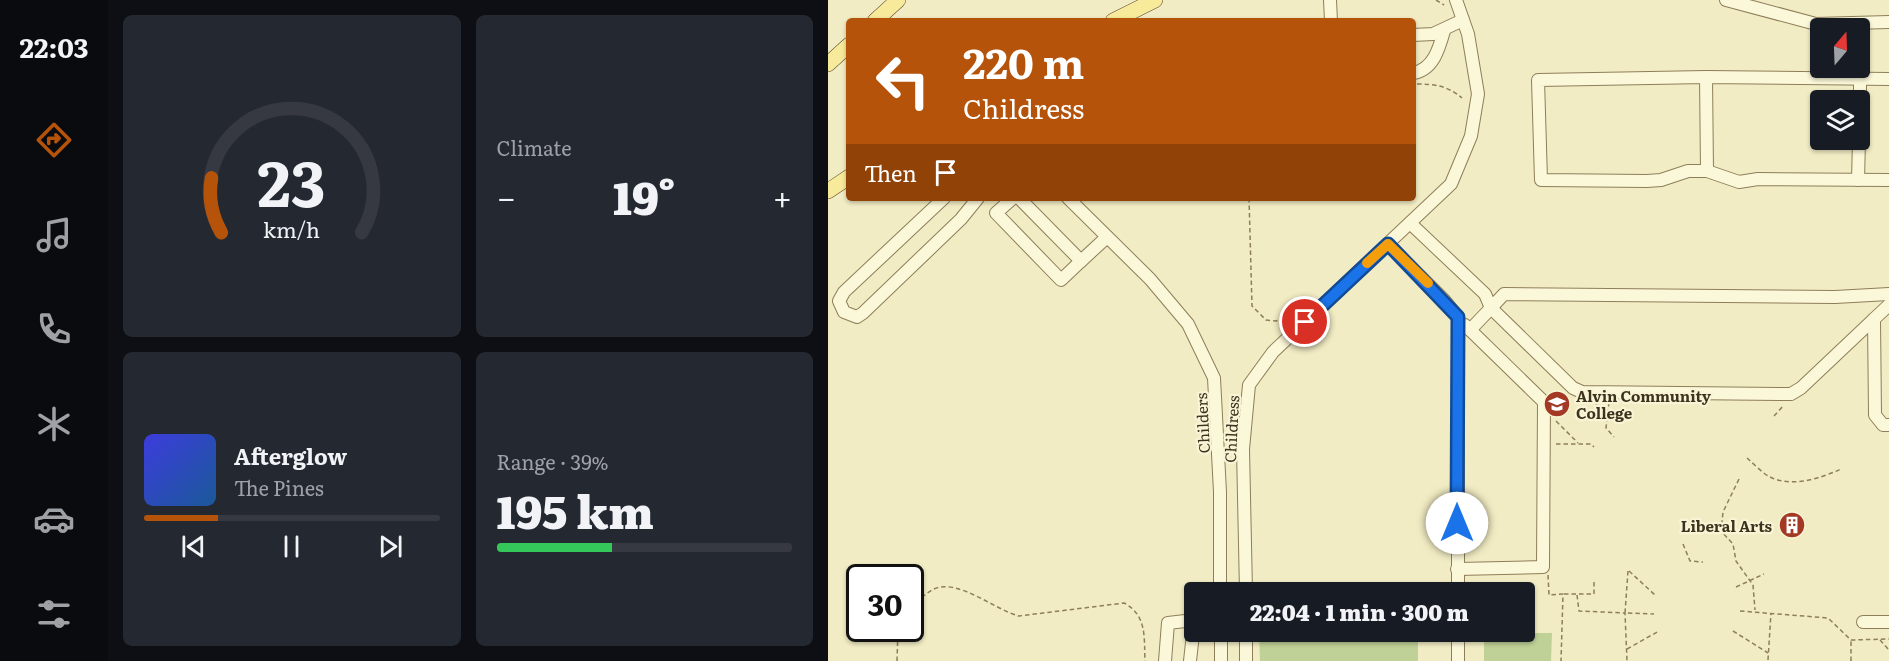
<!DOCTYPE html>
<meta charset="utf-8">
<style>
:root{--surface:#171b24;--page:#242831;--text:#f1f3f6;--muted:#9ea1a6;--line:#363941;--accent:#b45309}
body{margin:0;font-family:Literata,serif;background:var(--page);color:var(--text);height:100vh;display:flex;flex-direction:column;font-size:22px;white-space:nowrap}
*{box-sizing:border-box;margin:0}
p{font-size:20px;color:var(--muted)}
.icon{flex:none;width:33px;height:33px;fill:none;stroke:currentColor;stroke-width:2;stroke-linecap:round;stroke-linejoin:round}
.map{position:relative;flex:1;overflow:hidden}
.drawer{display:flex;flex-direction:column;gap:15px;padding:15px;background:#0d0f14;width:720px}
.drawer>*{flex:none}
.banner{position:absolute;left:18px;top:18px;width:570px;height:183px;border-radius:6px;box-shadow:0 2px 4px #0004;background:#b45309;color:#fff;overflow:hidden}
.needle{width:39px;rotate:19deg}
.tools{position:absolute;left:982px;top:18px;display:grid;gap:12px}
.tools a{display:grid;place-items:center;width:60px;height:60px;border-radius:6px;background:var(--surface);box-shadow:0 2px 4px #0004;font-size:30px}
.speed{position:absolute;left:18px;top:564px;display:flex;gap:12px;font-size:30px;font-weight:700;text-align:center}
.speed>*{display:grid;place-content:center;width:78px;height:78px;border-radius:50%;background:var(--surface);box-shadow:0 2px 4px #0004;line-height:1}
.speed .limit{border:3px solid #111;border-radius:9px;background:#fff;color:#111}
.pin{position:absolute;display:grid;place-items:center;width:51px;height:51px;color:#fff;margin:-26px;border:3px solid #fff;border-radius:50%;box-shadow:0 2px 6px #0007}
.me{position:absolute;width:66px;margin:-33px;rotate:0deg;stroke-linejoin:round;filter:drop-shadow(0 0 4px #0008)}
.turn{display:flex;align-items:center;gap:21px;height:126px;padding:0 18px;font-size:27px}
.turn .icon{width:78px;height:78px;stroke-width:2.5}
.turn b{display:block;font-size:42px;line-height:51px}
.then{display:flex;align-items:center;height:57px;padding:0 18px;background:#0003;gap:12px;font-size:22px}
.big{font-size:45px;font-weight:800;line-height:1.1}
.drawer .widget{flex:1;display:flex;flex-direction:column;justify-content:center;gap:9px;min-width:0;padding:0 21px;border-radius:9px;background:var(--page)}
.drawer .dial{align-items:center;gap:0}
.dial svg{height:156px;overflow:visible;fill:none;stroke:var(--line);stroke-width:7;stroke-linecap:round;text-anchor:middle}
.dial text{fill:var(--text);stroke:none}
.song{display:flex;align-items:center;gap:18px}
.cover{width:72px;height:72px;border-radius:9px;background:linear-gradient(135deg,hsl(240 70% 55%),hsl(210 70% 35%))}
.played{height:6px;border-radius:3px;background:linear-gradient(90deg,var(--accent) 25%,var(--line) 25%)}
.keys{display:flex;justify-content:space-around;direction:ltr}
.heat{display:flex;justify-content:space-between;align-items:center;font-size:33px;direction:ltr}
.charge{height:9px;border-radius:4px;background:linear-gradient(90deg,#34c759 39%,var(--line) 0)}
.drawer .tiles{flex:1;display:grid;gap:15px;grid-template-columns:repeat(2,1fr)}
.trip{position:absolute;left:356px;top:582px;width:351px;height:60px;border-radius:6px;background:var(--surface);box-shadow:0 2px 4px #0004;font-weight:800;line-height:60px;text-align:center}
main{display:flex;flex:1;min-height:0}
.dock{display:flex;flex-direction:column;width:108px;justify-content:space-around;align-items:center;background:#090b0e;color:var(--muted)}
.dock .icon{width:42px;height:42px}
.dock .selected{color:var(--accent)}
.dock b{font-size:27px;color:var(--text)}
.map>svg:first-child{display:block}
.green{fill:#c0d197}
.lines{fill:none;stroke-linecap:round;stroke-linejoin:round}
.minor-casing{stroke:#8e7e59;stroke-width:14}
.major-casing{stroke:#5c4b2d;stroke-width:16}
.path{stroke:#8e7e59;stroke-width:1.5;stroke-dasharray:4.5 3;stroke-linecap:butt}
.minor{stroke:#fbf7d9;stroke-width:12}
.major{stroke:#f7ea9a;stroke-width:15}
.route-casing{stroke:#114b97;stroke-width:15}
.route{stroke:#1a73e8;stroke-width:10}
.slow{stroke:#f59e0b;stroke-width:10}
.labels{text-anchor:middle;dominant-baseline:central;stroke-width:4.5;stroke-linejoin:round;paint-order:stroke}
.poi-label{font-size:15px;font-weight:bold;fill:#3d321e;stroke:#f8f4d5;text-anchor:start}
.street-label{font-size:15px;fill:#3d321e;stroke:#f8f4d5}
</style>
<main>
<nav class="dock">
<b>22:03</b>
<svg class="icon selected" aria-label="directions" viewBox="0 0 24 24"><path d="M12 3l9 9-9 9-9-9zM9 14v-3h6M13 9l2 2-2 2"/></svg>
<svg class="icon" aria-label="music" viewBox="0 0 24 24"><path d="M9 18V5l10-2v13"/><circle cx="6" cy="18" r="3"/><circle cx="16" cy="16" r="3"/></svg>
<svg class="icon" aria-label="phone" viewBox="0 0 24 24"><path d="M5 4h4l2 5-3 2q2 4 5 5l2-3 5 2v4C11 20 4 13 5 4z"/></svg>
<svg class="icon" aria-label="climate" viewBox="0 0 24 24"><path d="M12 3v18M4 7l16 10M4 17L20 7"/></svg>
<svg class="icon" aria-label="car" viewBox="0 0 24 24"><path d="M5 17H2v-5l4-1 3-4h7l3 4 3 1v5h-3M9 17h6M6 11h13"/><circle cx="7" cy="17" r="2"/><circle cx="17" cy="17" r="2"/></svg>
<svg class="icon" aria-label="filters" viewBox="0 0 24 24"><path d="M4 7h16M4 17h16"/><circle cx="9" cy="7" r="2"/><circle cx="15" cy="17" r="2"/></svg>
</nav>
<section class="drawer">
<div class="tiles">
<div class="widget dial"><svg viewBox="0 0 100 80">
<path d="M14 69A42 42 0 1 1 86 69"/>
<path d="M14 69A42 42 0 0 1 9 41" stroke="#b45309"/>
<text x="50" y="56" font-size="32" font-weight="700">23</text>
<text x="50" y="72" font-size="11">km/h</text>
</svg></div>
<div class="widget"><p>Climate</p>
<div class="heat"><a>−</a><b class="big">19°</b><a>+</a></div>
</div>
<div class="widget">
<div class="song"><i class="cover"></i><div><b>Afterglow</b><p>The Pines</p></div></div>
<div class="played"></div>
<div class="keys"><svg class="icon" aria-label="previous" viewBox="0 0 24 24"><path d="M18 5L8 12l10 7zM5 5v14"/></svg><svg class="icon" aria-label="pause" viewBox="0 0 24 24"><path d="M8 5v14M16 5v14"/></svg><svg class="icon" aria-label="next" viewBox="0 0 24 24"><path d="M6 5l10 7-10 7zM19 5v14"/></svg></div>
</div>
<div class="widget"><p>Range · 39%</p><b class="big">195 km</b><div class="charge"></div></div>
</div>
</section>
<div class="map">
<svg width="1061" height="661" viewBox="0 0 1061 661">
<rect width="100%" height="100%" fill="#f2ecc4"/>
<!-- green -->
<g class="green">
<path d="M431,632h159v29h-158z"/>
<path d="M656,633h68l-1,28h-67z"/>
</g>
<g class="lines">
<defs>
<g id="minor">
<path d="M502,0l1,21"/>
<path d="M898,0l90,24 73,-2"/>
<path d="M585,35l20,-1 30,-14"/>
<path d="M585,73c20,-3 26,-24 31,-42"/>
<path d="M878,77l1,94"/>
<path d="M1061,79l-183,-2 -168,3 3,100 106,1 14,-1 27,-9h19l32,11 19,-3 131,1"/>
<path d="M1032,100v-20"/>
<path d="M1030,180l1,-40"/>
<path d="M116,198l-100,94 -5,9 5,11 13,5 6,-4 98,-94 17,-21"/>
<path d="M185,198l-17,15 65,67 20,-19 -62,-63"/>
<path d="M240,198l82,81 38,45 26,54 6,114v100"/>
<path d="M582,223l75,71 6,14 13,-14 331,3 54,-3"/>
<path d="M560,244l56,56 14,17v275"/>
<path d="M253,261l26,-24"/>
<path d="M1061,305l-15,14 1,96 8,10h6"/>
<path d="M642,330l21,-22 82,80 9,4 209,2 10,-6 73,-69"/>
<path d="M629,569l86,-2 1,-165 -79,-77"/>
<path d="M418,592l-3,-143 6,-64 24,-33 178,-168 20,-48 7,-42 -10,-60 -12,-34"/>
<path d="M1035,622h26"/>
<path d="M393,632v29"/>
<path d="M630,632v29"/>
<path d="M337,661l3,-38 26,-3"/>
<path d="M362,661l4,-36"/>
<path d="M418,661v-29"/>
</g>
<g id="major">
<path d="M47,21l23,-21"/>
<path d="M285,21l42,-21"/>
<path d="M0,64l21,-19"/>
<path d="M0,191l21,-14"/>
</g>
</defs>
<!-- minor casing -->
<use href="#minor" class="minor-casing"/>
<!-- major casing -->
<use href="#major" class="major-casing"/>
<!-- path -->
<g class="path">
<path d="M608,0l8,5"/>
<path d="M589,84c18,0 31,2 45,14"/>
<path d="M421,198l3,108 14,14 10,1 13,-6"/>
<path d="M781,402l-3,26 8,9"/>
<path d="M768,404l11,12"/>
<path d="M946,416l10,-11"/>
<path d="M728,421l22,22"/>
<path d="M728,444h35l3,3"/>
<path d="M919,458c7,6 15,15 23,19 22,11 51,1 71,-8"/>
<path d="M911,479l-16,33 -2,19 12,13 3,17 17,24 2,25"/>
<path d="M855,544l7,17 13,1"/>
<path d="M800,571l-3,42 29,1"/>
<path d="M801,571l26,24"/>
<path d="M720,575l1,20 14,-1 -2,67"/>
<path d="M908,587l28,-13"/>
<path d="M736,594h30v-12"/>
<path d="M749,595l2,16 46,2 2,48"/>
<path d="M82,607c8,-6 16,-14 24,-18 24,-11 61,21 85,27l105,-13c23,12 20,34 21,58"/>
<path d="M912,611l88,7 23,22 38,-1"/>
<path d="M905,631l35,22"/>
<path d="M1052,640l9,10"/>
<path d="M799,649l32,-18"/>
<path d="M940,660l3,-47"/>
<path d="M69,661l1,-33"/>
<path d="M1023,661v-20"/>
</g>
<!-- minor -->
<use href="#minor" class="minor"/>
<!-- major -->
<use href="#major" class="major"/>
</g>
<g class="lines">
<defs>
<path id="route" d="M477,322l83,-78 70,73 -1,206"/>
</defs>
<!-- route casing -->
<use href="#route" class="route-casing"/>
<!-- route -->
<use href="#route" class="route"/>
<!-- slow -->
<path class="slow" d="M539,263l21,-19 40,39"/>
</g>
<!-- icons -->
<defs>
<symbol id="university-disc" viewBox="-11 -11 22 22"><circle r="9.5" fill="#a33824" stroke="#f8f4d5"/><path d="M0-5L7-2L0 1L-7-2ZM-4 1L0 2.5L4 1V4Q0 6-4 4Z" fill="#fff"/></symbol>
<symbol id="building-disc" viewBox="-11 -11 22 22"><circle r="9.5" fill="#a33824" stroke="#f8f4d5"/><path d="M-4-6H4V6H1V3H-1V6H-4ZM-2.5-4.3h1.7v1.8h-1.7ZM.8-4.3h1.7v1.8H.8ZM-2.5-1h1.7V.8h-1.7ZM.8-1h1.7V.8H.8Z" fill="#fff"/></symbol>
</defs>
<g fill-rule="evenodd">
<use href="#university-disc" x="714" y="389" width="30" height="30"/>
<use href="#building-disc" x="949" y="510" width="30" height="30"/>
</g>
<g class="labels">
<!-- poi labels -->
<g class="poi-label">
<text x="748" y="395">Alvin Community<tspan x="748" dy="17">College</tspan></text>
<text x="944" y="525" text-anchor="end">Liberal Arts</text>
</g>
<!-- street labels -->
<g class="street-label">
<text transform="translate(374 423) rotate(-93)">Childers</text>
<text transform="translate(403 429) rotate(-87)">Childress</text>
</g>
</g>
</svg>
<div class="tools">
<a><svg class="needle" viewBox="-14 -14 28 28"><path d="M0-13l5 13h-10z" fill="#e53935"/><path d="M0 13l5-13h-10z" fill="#9ea1a6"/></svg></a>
<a><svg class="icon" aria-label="layers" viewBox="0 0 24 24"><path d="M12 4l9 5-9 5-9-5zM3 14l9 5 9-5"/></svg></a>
</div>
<div class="speed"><div class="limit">30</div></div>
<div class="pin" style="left:477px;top:322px;background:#d93025"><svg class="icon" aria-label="arrive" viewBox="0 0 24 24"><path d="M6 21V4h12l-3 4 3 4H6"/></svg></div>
<svg class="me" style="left:629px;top:523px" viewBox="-20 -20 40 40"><circle r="19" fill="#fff"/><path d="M0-13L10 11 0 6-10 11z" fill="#1a73e8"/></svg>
<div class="trip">22:04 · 1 min · 300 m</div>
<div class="banner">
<div class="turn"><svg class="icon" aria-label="left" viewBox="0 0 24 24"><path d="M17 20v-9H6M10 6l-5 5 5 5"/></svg><div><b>220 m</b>Childress</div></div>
<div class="then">Then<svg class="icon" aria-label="arrive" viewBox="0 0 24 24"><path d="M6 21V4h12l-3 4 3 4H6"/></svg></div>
</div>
</div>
</main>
